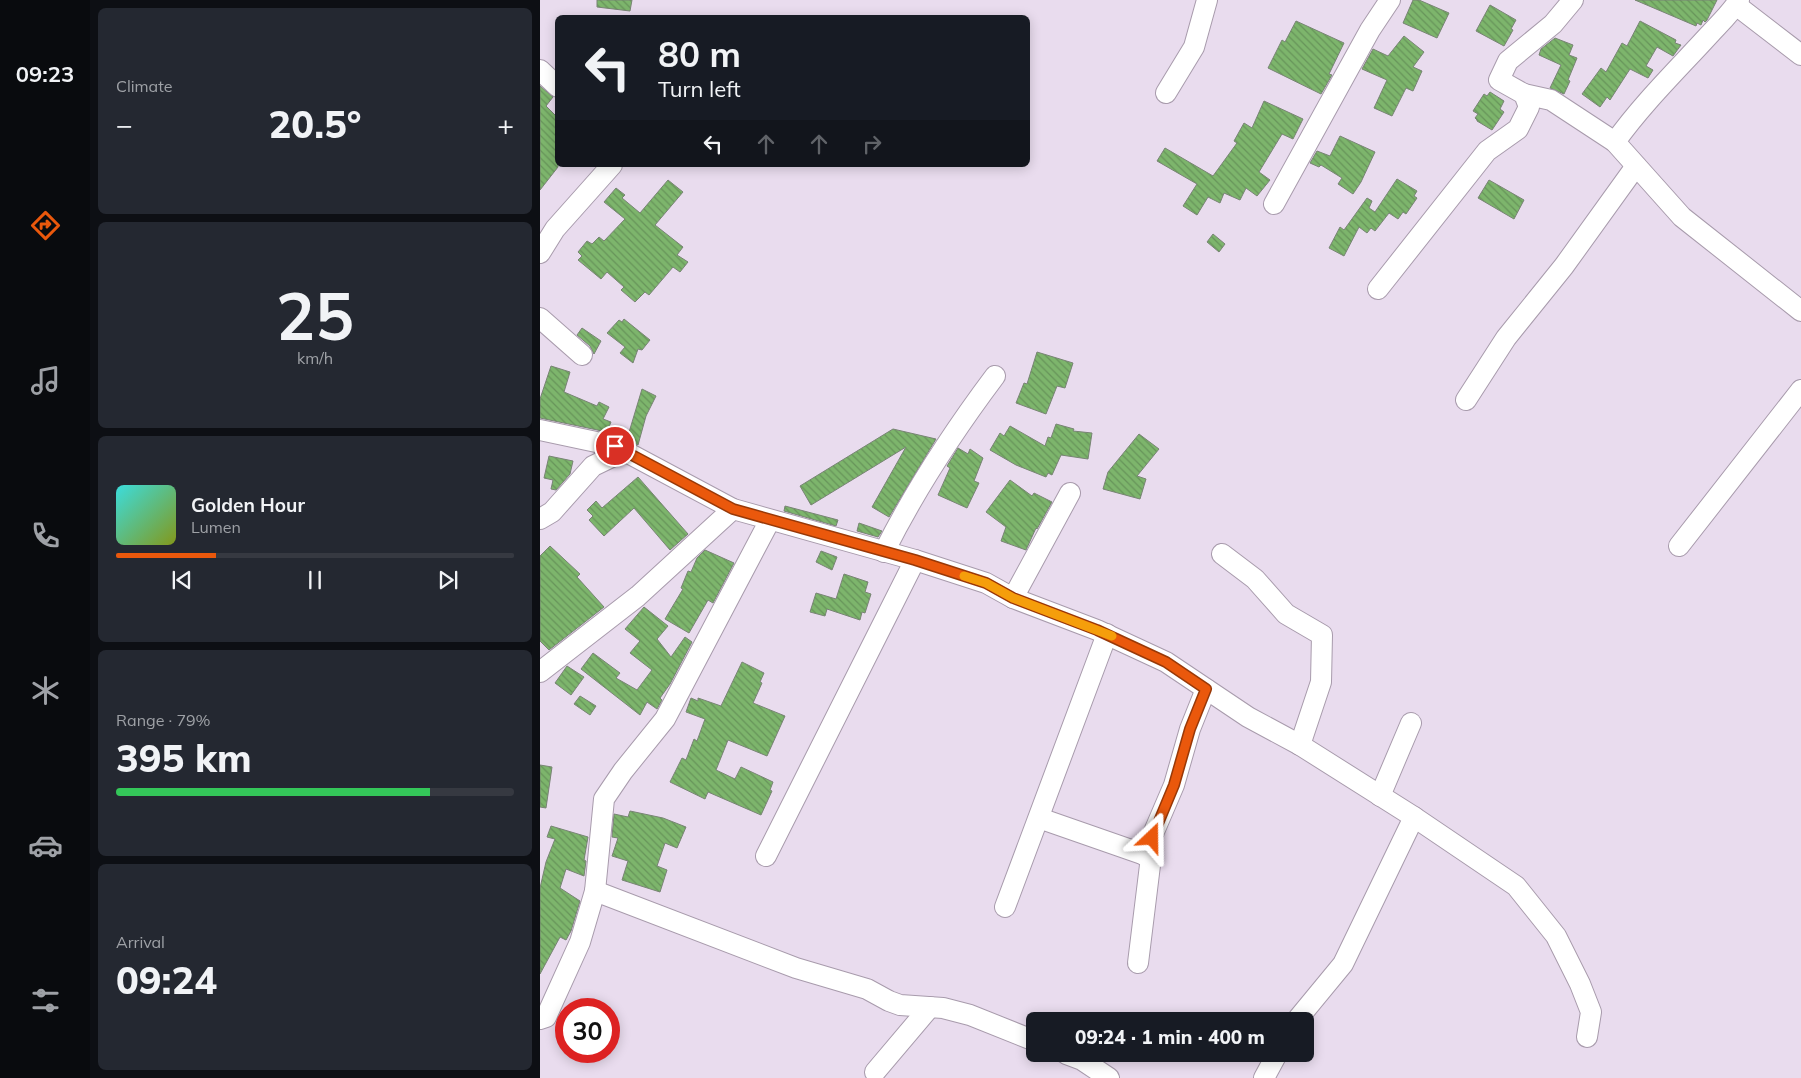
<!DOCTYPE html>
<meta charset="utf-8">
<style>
:root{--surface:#171b24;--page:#242831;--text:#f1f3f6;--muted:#9ea1a6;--line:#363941;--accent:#ea580c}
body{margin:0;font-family:Mulish,sans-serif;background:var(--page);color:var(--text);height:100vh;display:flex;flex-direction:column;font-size:19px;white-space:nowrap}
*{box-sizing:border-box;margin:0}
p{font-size:16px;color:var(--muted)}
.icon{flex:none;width:28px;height:28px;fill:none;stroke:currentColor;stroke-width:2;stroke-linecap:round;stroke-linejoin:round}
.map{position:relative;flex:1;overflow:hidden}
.sheet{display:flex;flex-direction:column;gap:8px;padding:8px;background:#0d0f14;width:450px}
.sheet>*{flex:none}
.guide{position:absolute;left:15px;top:15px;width:475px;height:152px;border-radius:8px;box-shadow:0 2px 12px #0003;background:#171b24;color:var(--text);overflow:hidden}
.speed{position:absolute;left:15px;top:998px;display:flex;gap:10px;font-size:25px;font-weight:700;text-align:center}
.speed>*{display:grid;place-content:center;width:65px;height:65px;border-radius:50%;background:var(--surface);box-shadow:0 2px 12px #0003;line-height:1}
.speed .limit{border:8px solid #d22;background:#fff;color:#111}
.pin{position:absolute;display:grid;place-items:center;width:42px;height:42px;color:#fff;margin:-21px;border:2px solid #fff;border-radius:50%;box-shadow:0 1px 5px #0007}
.me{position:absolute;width:55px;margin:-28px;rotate:23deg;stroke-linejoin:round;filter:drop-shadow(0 0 4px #0008)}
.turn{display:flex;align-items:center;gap:18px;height:105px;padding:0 20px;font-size:22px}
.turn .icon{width:65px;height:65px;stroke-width:2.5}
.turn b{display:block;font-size:35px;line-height:42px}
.lanes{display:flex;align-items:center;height:48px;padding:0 20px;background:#0003;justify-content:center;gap:25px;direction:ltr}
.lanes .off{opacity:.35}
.big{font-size:38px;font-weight:800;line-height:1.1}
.sheet .widget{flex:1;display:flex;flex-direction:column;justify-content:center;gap:8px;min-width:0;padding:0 18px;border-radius:8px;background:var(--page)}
.sheet .dial{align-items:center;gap:0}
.dial b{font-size:65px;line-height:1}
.song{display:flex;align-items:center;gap:15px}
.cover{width:60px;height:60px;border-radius:8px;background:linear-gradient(135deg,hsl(180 70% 55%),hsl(70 70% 35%))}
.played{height:5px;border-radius:2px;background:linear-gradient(90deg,var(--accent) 25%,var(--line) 25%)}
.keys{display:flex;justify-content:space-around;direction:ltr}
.heat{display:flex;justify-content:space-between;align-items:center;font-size:28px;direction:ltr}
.charge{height:8px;border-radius:4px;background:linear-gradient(90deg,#34c759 79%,var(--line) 0)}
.trip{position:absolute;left:486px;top:1012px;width:288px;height:50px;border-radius:8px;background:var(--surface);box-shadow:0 2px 12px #0003;font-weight:800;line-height:50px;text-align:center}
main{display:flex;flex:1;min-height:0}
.dock{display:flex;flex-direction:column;width:90px;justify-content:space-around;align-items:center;background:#090b0e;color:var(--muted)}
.dock .icon{width:35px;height:35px}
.dock .active{color:var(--accent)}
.dock b{font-size:22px;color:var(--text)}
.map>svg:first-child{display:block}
.building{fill:url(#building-back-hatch);stroke:#788474}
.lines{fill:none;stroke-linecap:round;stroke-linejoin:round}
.minor-casing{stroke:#a89bac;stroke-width:22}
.minor{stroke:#fff;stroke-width:20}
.route-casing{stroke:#983908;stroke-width:12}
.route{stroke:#ea580c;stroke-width:9}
.slow{stroke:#f59e0b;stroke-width:9}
</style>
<main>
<nav class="dock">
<b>09:23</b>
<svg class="icon active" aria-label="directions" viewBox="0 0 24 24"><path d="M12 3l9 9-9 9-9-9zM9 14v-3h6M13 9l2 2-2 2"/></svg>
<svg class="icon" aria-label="music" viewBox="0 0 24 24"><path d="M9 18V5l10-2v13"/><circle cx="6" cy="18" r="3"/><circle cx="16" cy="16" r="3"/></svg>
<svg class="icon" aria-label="phone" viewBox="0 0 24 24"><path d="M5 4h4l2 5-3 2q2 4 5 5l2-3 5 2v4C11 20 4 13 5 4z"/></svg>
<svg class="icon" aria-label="climate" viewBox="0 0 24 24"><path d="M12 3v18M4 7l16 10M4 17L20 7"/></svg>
<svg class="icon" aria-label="car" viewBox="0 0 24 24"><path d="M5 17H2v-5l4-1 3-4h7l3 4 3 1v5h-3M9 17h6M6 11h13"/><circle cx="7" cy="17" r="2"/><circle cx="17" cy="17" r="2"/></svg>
<svg class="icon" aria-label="filters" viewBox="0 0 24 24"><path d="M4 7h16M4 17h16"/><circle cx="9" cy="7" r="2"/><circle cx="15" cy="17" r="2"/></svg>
</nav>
<section class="sheet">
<div class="widget"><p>Climate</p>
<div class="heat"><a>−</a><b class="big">20.5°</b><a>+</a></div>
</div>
<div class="widget dial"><b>25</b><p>km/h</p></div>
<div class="widget">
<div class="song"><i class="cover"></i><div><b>Golden Hour</b><p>Lumen</p></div></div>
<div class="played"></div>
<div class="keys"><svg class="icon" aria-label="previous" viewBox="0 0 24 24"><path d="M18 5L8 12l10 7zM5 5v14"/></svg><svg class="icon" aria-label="pause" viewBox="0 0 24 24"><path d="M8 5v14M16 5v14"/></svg><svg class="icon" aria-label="next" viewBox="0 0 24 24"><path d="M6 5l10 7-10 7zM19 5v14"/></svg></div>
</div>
<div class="widget"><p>Range · 79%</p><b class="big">395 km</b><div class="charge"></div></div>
<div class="widget"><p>Arrival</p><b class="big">09:24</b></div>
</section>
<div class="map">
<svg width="1261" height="1078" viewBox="0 0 1261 1078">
<defs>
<pattern id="building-back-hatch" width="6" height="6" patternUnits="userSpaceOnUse" patternTransform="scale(1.25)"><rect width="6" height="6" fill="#7db56c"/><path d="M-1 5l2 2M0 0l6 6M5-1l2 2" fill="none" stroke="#67945a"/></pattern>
</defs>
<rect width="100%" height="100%" fill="#e9dcee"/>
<!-- building -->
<g class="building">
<path d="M57,0h35l-2,11 -33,-4z"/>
<path d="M873,0h6l30,13 -12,25 -34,-15z"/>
<path d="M1095,0h82l-10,20 -2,2 -2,-2 -2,5 -4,-2 -1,3z"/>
<path d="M950,5l26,15 -5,9 2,1 -9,16 -28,-15z"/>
<path d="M756,21l48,22 -15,31 3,1 -11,19 -53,-26 14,-28 3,2z"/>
<path d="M1100,21l36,19 -1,3 6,2 -8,11 -16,-9 -11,19 7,4 -5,8 -18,-9 -20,31 -3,-3 -7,10 -18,-13 19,-26 5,4 16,-29 5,3z"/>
<path d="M864,36l20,16 -11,15 9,4 -9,20 -7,-3 -14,28 -18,-8 13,-28 -25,-11 11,-20 15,7z"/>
<path d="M1015,38l18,7 -4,10 8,3 -9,22 2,1 -6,13 -14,-6 11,-23 -22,-10 2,-6z"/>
<path d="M0,86l13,11 -7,9 12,12v49l-18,23z"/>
<path d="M950,92l14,9 -4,8 4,3 -12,18 -15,-9v-1l-2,-2 3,-4 -5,-3 11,-17 3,2z"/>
<path d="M724,101l39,18 -10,20 -11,-5 -23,38 11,8 -13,16 -11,-8 -6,12 -16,-7 -4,10 -12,-6 -11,18 -14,-9 14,-22 -40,-23 8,-13 48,28 24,-33 -3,-2 10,-18 8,5z"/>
<path d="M800,136l35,16 -14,30 -8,12 -15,-10 4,-6 -21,-13 -2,2 -9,-4 7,-12 13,5z"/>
<path d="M857,179l20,12 -3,5 3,2 -11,16 -3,-2 -5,7 -9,-6 -14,18 -4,-3 -4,5 -8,-6 -15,29 -15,-8 11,-21 4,3 23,-32 5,3 -3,7 6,4z"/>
<path d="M128,180l15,12 -28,33 28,22 -6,8 11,7 -8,10 -7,-5 -24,28 -4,-3 -10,10 -14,-12 3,-3 -17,-15 -6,7 -23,-19 4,-4 -4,-4 9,-11 5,3 7,-7 5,4 21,-22 -21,-17 12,-14 9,7 -3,3 18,15z"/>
<path d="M949,180l35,20 -10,19 -36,-21z"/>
<path d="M673,234l12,10 -6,8 -12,-10z"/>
<path d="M84,319l26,21 -8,10 -4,-1 -5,14 -13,-10 5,-6 -18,-14 12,-13 3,2z"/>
<path d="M42,328l19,13 -7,13 -4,-8 -13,-11z"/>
<path d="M497,352l36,11 -8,25 -8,-2 -11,28 -30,-11 8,-20 3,1z"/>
<path d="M11,366l19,6 -6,20 33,14 2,-4 10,5 -6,12 8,3 -4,10 -67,-14v-19z"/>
<path d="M102,389l14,7 -10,20 -8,29 -11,-6z"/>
<path d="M516,424l18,5 -1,2 19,2 -4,26 -27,-4 -9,20 -4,-2 -2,4 -30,-12 -26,-15 10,-17 4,3 6,-10 35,20 3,-9 3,1z"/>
<path d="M353,429l43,10 -47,78 -17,-10 34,-60 -95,58 -11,-19z"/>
<path d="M599,434l20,15 -22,27 9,3 -6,20 -37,-10 5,-17z"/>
<path d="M418,448l10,6 2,-5 13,9 -9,23 5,2 -12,25 -29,-13 12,-27 -3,-2z"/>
<path d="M9,456l24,5 -3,13 -14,16 -5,-1 2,-9 -9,-2z"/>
<path d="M98,477l50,57 -18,16 -36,-42 -30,28 -15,-16 4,-4 -6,-6 9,-9 6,7z"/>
<path d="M470,480l22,16 2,-3 18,9 -15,27 -1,-1 -10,22 -25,-9 5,-14 -20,-15z"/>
<path d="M245,506l53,14 -2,6 -52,-15z"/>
<path d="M319,523l23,8 -4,6 -21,-6z"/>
<path d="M10,546l30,28 -3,3 27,30 -55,43 -9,-9v-85z"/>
<path d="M165,550l29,13 -21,40 -5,-3 -19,33 -24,-14 18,-30 -2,-1 7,-17 3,1 6,-14z"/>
<path d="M281,551l16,6 -5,13 -16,-8z"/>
<path d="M304,574l24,8 -3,10 6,2 -6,19 -3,-1 -2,8 -33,-11 -2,7 -15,-4 6,-19 20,6z"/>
<path d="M104,607l24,19 -11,13 14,18 14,-20 7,5 -22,42 -10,14 2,2 -5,9 -10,-7 -7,13 -59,-46 12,-16 27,20 -4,5 21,12 15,-20 -22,-17 10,-12 -15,-12z"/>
<path d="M202,662l22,11 -4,9 2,1 -9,20 32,13 -18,40 -39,-16 -12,30 19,9 6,-12 32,15 -3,8 2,1 -11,24 -53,-23 -3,7 -35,-17 12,-24 4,2 8,-21 3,2 8,-22 -19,-7 5,-14 7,3v-3l23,8z"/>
<path d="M27,666l17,11 -13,18 -16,-12z"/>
<path d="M40,696l16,10 -6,9 -16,-11z"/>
<path d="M0,765l12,2 -6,41 -6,-1z"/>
<path d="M90,811l33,7 23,9 -9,21 -12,-5 -8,23 10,4 -7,22 -38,-12 6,-19 -16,-5 6,-18 -6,-1 2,-23 14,3z"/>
<path d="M11,826l37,11 -4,23 2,1 -2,15 -18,-7 -6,19 20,13 -9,30 -5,9 -6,-3 -20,37v-86l6,-26 9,-23 -8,-2z"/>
</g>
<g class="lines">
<defs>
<g id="minor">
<path d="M1196,5l65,50"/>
<path d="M0,70l18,17"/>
<path d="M626,93l28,-46 13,-47"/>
<path d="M984,94l27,6 64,42 67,75 119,94"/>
<path d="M1075,142c28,-39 62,-72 94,-107 10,-11 22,-22 30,-35"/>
<path d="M734,204l96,-174 20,-30"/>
<path d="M0,253l15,-24 57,-64"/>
<path d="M838,289l109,-138 31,-22 11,-22 -5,-13 -25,-14 9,-19 45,-37 20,-24"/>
<path d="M0,318l42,37"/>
<path d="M926,400l40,-62 58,-72 72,-100"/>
<path d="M0,430l75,16 118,63 182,51 71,23 27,15 84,32 69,32 82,55 52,28 114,72 102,69 40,50 24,48 11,28 -4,25"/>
<path d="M0,519l12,-7 41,-46 31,-15"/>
<path d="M1139,546l122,-156"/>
<path d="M344,552c31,-62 69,-120 111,-176"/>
<path d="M682,554l33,25 31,35 36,21 -1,47 -21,63"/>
<path d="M473,598l57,-105"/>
<path d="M0,672l98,-76 95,-87"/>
<path d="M840,796l31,-73"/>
<path d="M499,818l112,39 -13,106"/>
<path d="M604,855l30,-70 16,-56 16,-40"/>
<path d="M226,856l149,-296"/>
<path d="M55,891l201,77 71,21 22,12 11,4 43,3 27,7 65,26"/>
<path d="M465,907l102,-273"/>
<path d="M0,1019l6,-2 34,-75 15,-51 9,-92 19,-28 42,-52 105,-199"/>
<path d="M756,1021l47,-57 71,-147"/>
<path d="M526,1054l16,6 27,18"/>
<path d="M335,1072l55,-65"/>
<path d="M724,1078l13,-24"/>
</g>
</defs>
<!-- minor casing -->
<use href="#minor" class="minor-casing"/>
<!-- minor -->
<use href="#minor" class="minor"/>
</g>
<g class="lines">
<defs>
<path id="route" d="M75,446l118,63 182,51 71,23 27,15 84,32 69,32 40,27 -16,40 -16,56 -22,53"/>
</defs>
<!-- route casing -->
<use href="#route" class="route-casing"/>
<!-- route -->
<use href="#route" class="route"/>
<!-- slow -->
<path class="slow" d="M424,576l22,7 27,15 99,38"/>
</g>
</svg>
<div class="speed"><div class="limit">30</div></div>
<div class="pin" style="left:75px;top:446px;background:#d93025"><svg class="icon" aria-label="arrive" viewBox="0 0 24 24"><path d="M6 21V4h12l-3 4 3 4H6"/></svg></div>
<svg class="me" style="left:612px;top:838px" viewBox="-20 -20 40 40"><path d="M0-17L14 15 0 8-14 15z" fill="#ea580c" stroke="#fff" stroke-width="4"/></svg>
<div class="trip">09:24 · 1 min · 400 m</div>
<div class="guide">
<div class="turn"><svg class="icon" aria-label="left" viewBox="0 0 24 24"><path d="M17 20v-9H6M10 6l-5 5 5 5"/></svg><div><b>80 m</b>Turn left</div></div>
<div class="lanes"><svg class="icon" aria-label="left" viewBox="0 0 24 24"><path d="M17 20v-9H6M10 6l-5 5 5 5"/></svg><svg class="icon off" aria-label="ahead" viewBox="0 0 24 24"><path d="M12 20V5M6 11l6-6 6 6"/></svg><svg class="icon off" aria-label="ahead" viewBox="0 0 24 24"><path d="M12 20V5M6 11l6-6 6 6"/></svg><svg class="icon off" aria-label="right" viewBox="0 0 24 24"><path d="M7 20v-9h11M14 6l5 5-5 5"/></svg></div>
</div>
</div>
</main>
